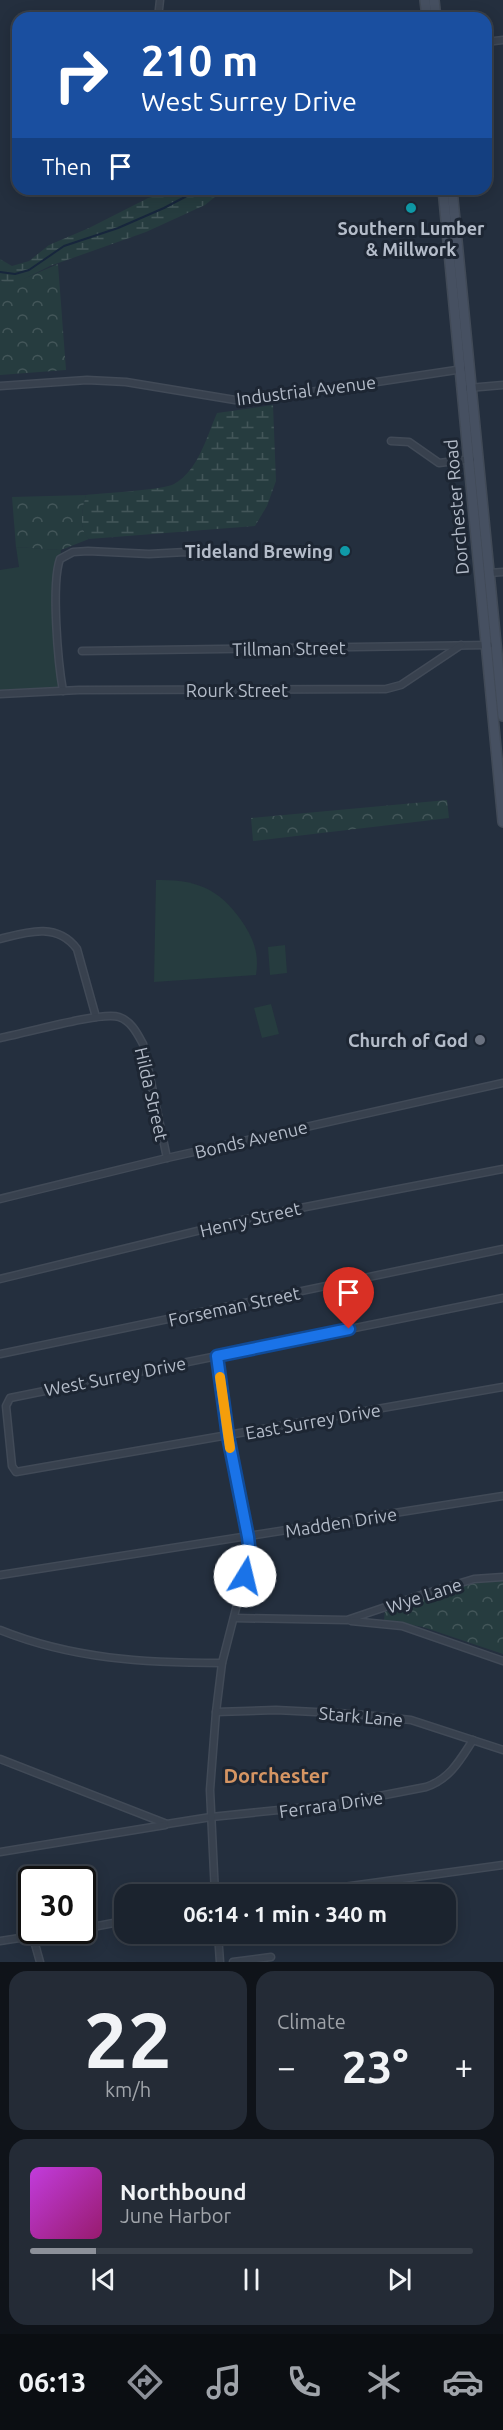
<!DOCTYPE html>
<meta charset="utf-8">
<style>
:root{--surface:#1b232e;--page:#242b36;--text:#f1f3f6;--muted:#a0a4aa;--line:#39404a;--accent:#8c9099}
body{margin:0;font-family:Ubuntu,sans-serif;background:var(--page);color:var(--text);height:100vh;display:flex;flex-direction:column;font-size:22px;white-space:nowrap}
*{box-sizing:border-box;margin:0}
p{font-size:20px;color:var(--muted)}
.icon{flex:none;width:33px;height:33px;fill:none;stroke:currentColor;stroke-width:2;stroke-linecap:round;stroke-linejoin:round}
.map{position:relative;height:1962px;overflow:hidden}
.side{display:flex;flex-direction:column;gap:9px;padding:9px;background:#0f1319;flex:1}
.side>*{flex:none}
.guide{position:absolute;left:12px;top:12px;width:480px;height:183px;border-radius:18px;box-shadow:0 3px 15px #0003,0 0 0 2px var(--line);background:#1a4fa0;color:#fff;overflow:hidden}
.speed{position:absolute;left:18px;top:1866px;display:flex;gap:12px;font-size:30px;font-weight:700;text-align:center}
.speed>*{display:grid;place-content:center;width:78px;height:78px;border-radius:50%;background:var(--surface);box-shadow:0 3px 15px #0003,0 0 0 2px var(--line);line-height:1}
.speed .limit{border:3px solid #111;border-radius:9px;background:#fff;color:#111}
.pin{position:absolute;display:grid;place-items:center;width:51px;height:51px;color:#fff;margin:-62px -26px;border-radius:50% 50% 50% 0;rotate:-45deg;box-shadow:0 0 6px #0007}
.pin .icon{rotate:45deg}
.me{position:absolute;width:66px;margin:-33px;rotate:9deg;stroke-linejoin:round;filter:drop-shadow(0 0 4px #0008)}
.turn{display:flex;align-items:center;gap:21px;height:126px;padding:0 30px;font-size:27px}
.turn .icon{width:78px;height:78px;stroke-width:2.5}
.turn b{display:block;font-size:42px;line-height:51px}
.then{display:flex;align-items:center;height:57px;padding:0 30px;background:#0003;gap:12px;font-size:22px}
.big{font-size:45px;font-weight:700;line-height:1.1}
.side .tile{flex:1;display:flex;flex-direction:column;justify-content:center;gap:9px;min-width:0;padding:0 21px;border-radius:18px;background:var(--page)}
.side .dial{align-items:center;gap:0}
.dial b{font-size:78px;line-height:1}
.song{display:flex;align-items:center;gap:18px}
.cover{width:72px;height:72px;border-radius:9px;background:linear-gradient(135deg,hsl(290 70% 55%),hsl(320 70% 35%))}
.played{height:6px;border-radius:3px;background:linear-gradient(90deg,var(--accent) 15%,var(--line) 15%)}
.keys{display:flex;justify-content:space-around;direction:ltr}
.heat{display:flex;justify-content:space-between;align-items:center;font-size:33px;direction:ltr}
.side .tiles{flex:1;display:grid;gap:9px;grid-template-columns:1fr 1fr}
.tile:last-child{grid-column:span 2}
.trip{position:absolute;left:114px;top:1884px;width:342px;height:60px;border-radius:18px;background:var(--surface);box-shadow:0 3px 15px #0003,0 0 0 2px var(--line);font-weight:700;line-height:60px;text-align:center}
.menu{display:flex;height:96px;justify-content:space-around;align-items:center;background:#0b0e12;color:var(--muted)}
.menu .icon{width:42px;height:42px}
.menu .on{color:var(--accent)}
.menu b{font-size:27px;color:var(--text)}
.map>svg:first-child{display:block}
.grass{fill:#263c3f}
.forest{fill:url(#forest-crowns)}
.wetland{fill:url(#wetland-marsh)}
.lines{fill:none;stroke-linecap:round;stroke-linejoin:round}
.stream{stroke:#17263c;stroke-width:2}
.minor-casing{stroke:#414a57;stroke-width:9}
.secondary-casing{stroke:#414a57;stroke-width:12}
.minor{stroke:#38414e;stroke-width:6}
.secondary{stroke:#465061;stroke-width:9}
.route-casing{stroke:#114b97;stroke-width:15}
.route{stroke:#1a73e8;stroke-width:10}
.slow{stroke:#f59e0b;stroke-width:10}
.culture-dot{fill:#0f9aa8;stroke:#1d2633;stroke-width:2}
.worship-dot{fill:#6b7280;stroke:#1d2633;stroke-width:2}
.labels{text-anchor:middle;dominant-baseline:central;stroke-width:6;stroke-linejoin:round;paint-order:stroke}
.poi-label{font-size:18px;font-weight:bold;fill:#b4bcc9;stroke:#1d2633;text-anchor:end}
.street-label{font-size:18px;fill:#b4bcc9;stroke:#1d2633}
.neighbourhood-label{font-size:20px;font-weight:bold;fill:#d59563;stroke:#1d2633}
</style>
<div class="map">
<svg width="503" height="1962" viewBox="0 0 503 1962">
<defs>
<pattern id="forest-crowns" width="20" height="18" patternUnits="userSpaceOnUse" patternTransform="scale(1.5)"><rect width="20" height="18" fill="#263c3f"/><path d="M2 6a3 3 0 1 1 6 0M12 15a3 3 0 1 1 6 0" fill="none" stroke="#435659"/></pattern>
<pattern id="wetland-marsh" width="20" height="14" patternUnits="userSpaceOnUse" patternTransform="scale(1.5)"><rect width="20" height="14" fill="#263c3f"/><path d="M1 5h8M5 5V1M11 12h8M15 12V8" fill="none" stroke="#435659"/></pattern>
</defs>
<rect width="100%" height="100%" fill="#242f3e"/>
<!-- grass -->
<g class="grass">
<path d="M16,547l45,3 -4,55 6,86 -63,3v-124l19,-3z"/>
<path d="M156,880c42,-1 66,10 89,46 10,16 14,30 11,49l-102,7z"/>
<path d="M285,945l2,28 -17,2 -2,-28z"/>
<path d="M271,1004l8,30 -17,4 -8,-30z"/>
</g>
<!-- forest -->
<g class="forest">
<path d="M58,264l8,106 -66,5v-94l14,2z"/>
<path d="M86,495c-4,15 -8,32 3,44l-28,11 -45,-3 -4,-50z"/>
<path d="M447,800l2,18 -196,23 -2,-23z"/>
<path d="M503,1579v75l-80,-27 -39,-7 1,-10 90,-29z"/>
</g>
<!-- wetland -->
<g class="wetland">
<path d="M173,189h52l-20,16 -59,27 -96,34 -36,18 -14,-3v-22l12,7 17,-5 20,-16 40,-17 59,-30z"/>
<path d="M273,405l3,76 -9,25 -12,20 -166,13c-11,-11 -7,-29 -3,-44 16,-2 79,-5 88,-11 24,-13 33,-48 43,-71z"/>
</g>
<g class="lines">
<!-- stream -->
<path class="stream" d="M0,272l15,2 14,-4 35,-24 54,-18 46,-20 36,-19"/>
<defs>
<g id="minor">
<path d="M158,18l2,-18"/>
<path d="M486,42l17,-2"/>
<path d="M0,386l87,-6 39,2 109,18 42,-3 186,-28"/>
<path d="M468,388l35,-3"/>
<path d="M391,441l18,1 30,21 32,-4"/>
<path d="M489,573l14,-1"/>
<path d="M82,651l407,-6"/>
<path d="M63,691c-5,-28 -12,-107 -3,-132l13,-7 15,-1 61,3 37,-2 17,4"/>
<path d="M0,694l79,-4 307,-1 15,-4 60,-40"/>
<path d="M0,939c27,-7 57,-17 77,10l19,68"/>
<path d="M0,1038c23,-4 101,-27 119,-21 12,4 18,16 24,27l24,114"/>
<path d="M0,1199l167,-41 336,-75"/>
<path d="M0,1279l259,-63 244,-47"/>
<path d="M503,1298l-493,100 -4,8 6,60 4,6 487,-85"/>
<path d="M0,1354l503,-105"/>
<path d="M0,1575l503,-79"/>
<path d="M234,1618l113,2 77,-26 50,-15 29,-2"/>
<path d="M351,1621l51,5 101,35"/>
<path d="M0,1630c72,29 145,33 222,33"/>
<path d="M216,1712l60,-2 79,4 56,6 92,30"/>
<path d="M0,1759l167,65 44,-7 127,-13 88,-17c24,-8 34,-27 47,-47"/>
<path d="M0,1852l165,-27"/>
<path d="M215,1894l-5,-104 6,-78 6,-49 28,-109 -22,-118 -11,-80"/>
<path d="M293,1894l210,-29"/>
<path d="M82,1929l42,-8"/>
<path d="M218,1934l2,28"/>
<path d="M33,1937l7,25"/>
<path d="M0,1941l71,-11"/>
<path d="M233,1962l38,-5"/>
</g>
<g id="secondary">
<path d="M425,0l2,18"/>
<path d="M434,0l2,18"/>
<path d="M443,189l60,633"/>
<path d="M452,189l51,527"/>
</g>
</defs>
<!-- minor casing -->
<use href="#minor" class="minor-casing"/>
<!-- secondary casing -->
<use href="#secondary" class="secondary-casing"/>
<!-- minor -->
<use href="#minor" class="minor"/>
<!-- secondary -->
<use href="#secondary" class="secondary"/>
</g>
<g class="lines">
<defs>
<path id="route" d="M245,1576l5,-22 -2,-17 -20,-101 -11,-80 132,-27"/>
</defs>
<!-- route casing -->
<use href="#route" class="route-casing"/>
<!-- route -->
<use href="#route" class="route"/>
<!-- slow -->
<path class="slow" d="M220,1377l10,71"/>
</g>
<!-- markers -->
<g class="culture-dot">
<circle cx="411" cy="208" r="6"/>
<circle cx="345" cy="551" r="6"/>
</g>
<circle class="worship-dot" cx="480" cy="1040" r="6"/>
<g class="labels">
<!-- poi labels -->
<g class="poi-label">
<text x="411" y="228" text-anchor="middle">Southern Lumber<tspan x="411" dy="21">&amp; Millwork</tspan></text>
<text x="333" y="551">Tideland Brewing</text>
<text x="468" y="1040">Church of God</text>
</g>
<!-- street labels -->
<g class="street-label">
<text transform="translate(306 390) rotate(-7)">Industrial Avenue</text>
<text transform="translate(456 507) rotate(-95)">Dorchester Road</text>
<text transform="translate(289 648) rotate(-1)">Tillman Street</text>
<text x="237" y="690">Rourk Street</text>
<text transform="translate(152 1094) rotate(77)">Hilda Street</text>
<text transform="translate(251 1139) rotate(-13)">Bonds Avenue</text>
<text transform="translate(250 1219) rotate(-13)">Henry Street</text>
<text transform="translate(234 1306) rotate(-12)">Forseman Street</text>
<text transform="translate(115 1376) rotate(-11)">West Surrey Drive</text>
<text transform="translate(313 1421) rotate(-10)">East Surrey Drive</text>
<text transform="translate(341 1522) rotate(-9)">Madden Drive</text>
<text transform="translate(424 1595) rotate(-18)">Wye Lane</text>
<text transform="translate(361 1716) rotate(5)">Stark Lane</text>
<text transform="translate(331 1804) rotate(-8)">Ferrara Drive</text>
</g>
<!-- neighbourhood labels -->
<g class="neighbourhood-label">
<text x="276" y="1775">Dorchester</text>
</g>
</g>
</svg>
<div class="speed"><div class="limit">30</div></div>
<div class="pin" style="left:349px;top:1329px;background:#d93025"><svg class="icon" aria-label="arrive" viewBox="0 0 24 24"><path d="M6 21V4h12l-3 4 3 4H6"/></svg></div>
<svg class="me" style="left:245px;top:1576px" viewBox="-20 -20 40 40"><circle r="19" fill="#fff"/><path d="M0-13L10 11 0 6-10 11z" fill="#1a73e8"/></svg>
<div class="trip">06:14 · 1 min · 340 m</div>
<div class="guide">
<div class="turn"><svg class="icon" aria-label="right" viewBox="0 0 24 24"><path d="M7 20v-9h11M14 6l5 5-5 5"/></svg><div><b>210 m</b>West Surrey Drive</div></div>
<div class="then">Then<svg class="icon" aria-label="arrive" viewBox="0 0 24 24"><path d="M6 21V4h12l-3 4 3 4H6"/></svg></div>
</div>
</div>
<section class="side">
<div class="tiles">
<div class="tile dial"><b>22</b><p>km/h</p></div>
<div class="tile"><p>Climate</p>
<div class="heat"><a>−</a><b class="big">23°</b><a>+</a></div>
</div>
<div class="tile">
<div class="song"><i class="cover"></i><div><b>Northbound</b><p>June Harbor</p></div></div>
<div class="played"></div>
<div class="keys"><svg class="icon" aria-label="previous" viewBox="0 0 24 24"><path d="M18 5L8 12l10 7zM5 5v14"/></svg><svg class="icon" aria-label="pause" viewBox="0 0 24 24"><path d="M8 5v14M16 5v14"/></svg><svg class="icon" aria-label="next" viewBox="0 0 24 24"><path d="M6 5l10 7-10 7zM19 5v14"/></svg></div>
</div>
</div>
</section>
<nav class="menu">
<b>06:13</b>
<svg class="icon on" aria-label="directions" viewBox="0 0 24 24"><path d="M12 3l9 9-9 9-9-9zM9 14v-3h6M13 9l2 2-2 2"/></svg>
<svg class="icon" aria-label="music" viewBox="0 0 24 24"><path d="M9 18V5l10-2v13"/><circle cx="6" cy="18" r="3"/><circle cx="16" cy="16" r="3"/></svg>
<svg class="icon" aria-label="phone" viewBox="0 0 24 24"><path d="M5 4h4l2 5-3 2q2 4 5 5l2-3 5 2v4C11 20 4 13 5 4z"/></svg>
<svg class="icon" aria-label="climate" viewBox="0 0 24 24"><path d="M12 3v18M4 7l16 10M4 17L20 7"/></svg>
<svg class="icon" aria-label="car" viewBox="0 0 24 24"><path d="M5 17H2v-5l4-1 3-4h7l3 4 3 1v5h-3M9 17h6M6 11h13"/><circle cx="7" cy="17" r="2"/><circle cx="17" cy="17" r="2"/></svg>
</nav>
